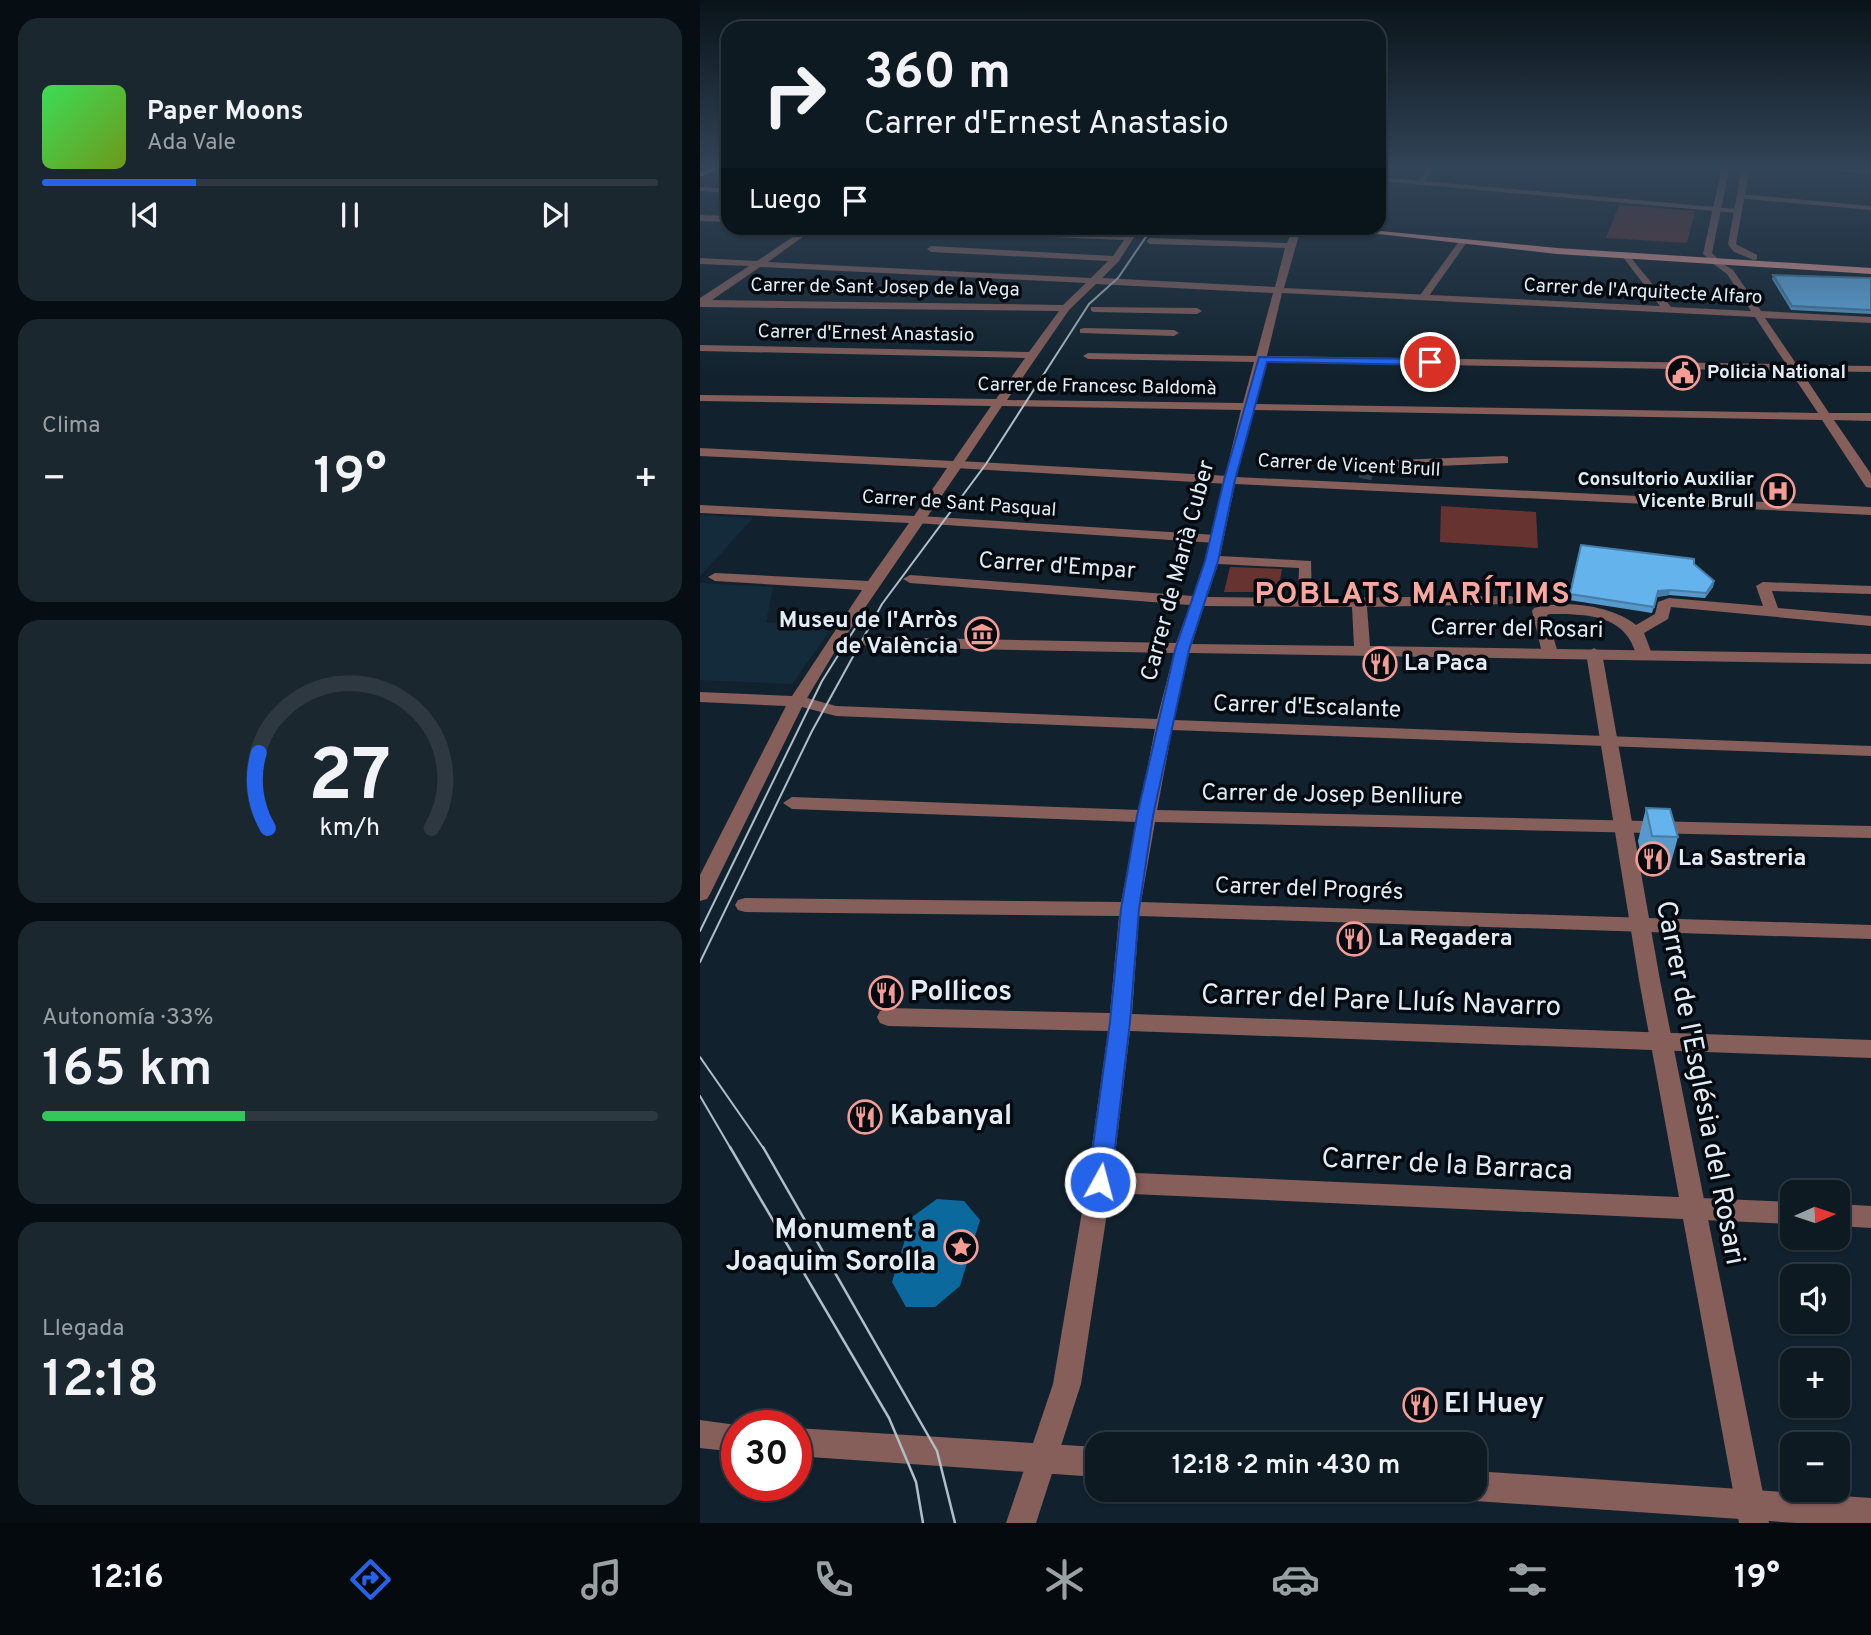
<!DOCTYPE html>
<html lang="es">
<meta charset="utf-8">
<style>
:root{--surface:#0d1a22;--page:#1b272f;--text:#f1f3f6;--muted:#9aa1a5;--line:#2d3840;--accent:#2563eb}
body{margin:0;font-family:Overpass,sans-serif;background:var(--page);color:var(--text);height:100vh;display:flex;flex-direction:column;font-size:26px;white-space:nowrap}
*{box-sizing:border-box;margin:0}
p{font-size:23px;color:var(--muted)}
.icon{flex:none;width:38px;height:38px;fill:none;stroke:currentColor;stroke-width:2;stroke-linecap:round;stroke-linejoin:round}
.map{position:relative;flex:1;overflow:hidden}
.drawer{display:flex;flex-direction:column;gap:18px;padding:18px;background:#070e13;width:700px}
.drawer>*{flex:none}
.guide{position:absolute;left:21px;top:21px;width:665px;height:214px;border-radius:21px;box-shadow:0 2px 5px #0004,0 0 0 2px var(--line);background:#0d1a22;color:var(--text);overflow:hidden}
.needle{width:46px;rotate:87deg}
.tools{position:absolute;left:1080px;top:1180px;display:grid;gap:14px}
.tools a{display:grid;place-items:center;width:70px;height:70px;border-radius:14px;background:var(--surface);box-shadow:0 2px 5px #0004,0 0 0 2px var(--line);font-size:35px}
.speed{position:absolute;left:21px;top:1410px;display:flex;gap:14px;font-size:35px;font-weight:700;text-align:center}
.speed>*{display:grid;place-content:center;width:91px;height:91px;border-radius:50%;background:var(--surface);box-shadow:0 2px 5px #0004,0 0 0 2px var(--line);line-height:1}
.speed .limit{border:10px solid #d22;background:#fff;color:#111}
.pin{position:absolute;display:grid;place-items:center;width:60px;height:60px;color:#fff;margin:-30px;border:4px solid #fff;border-radius:50%;box-shadow:0 2px 7px #0007}
.me{position:absolute;width:77px;margin:-38px;rotate:7deg;stroke-linejoin:round;filter:drop-shadow(0 0 5px #0008)}
.turn{display:flex;align-items:center;gap:24px;height:147px;padding:0 28px;font-size:32px}
.turn .icon{width:91px;height:91px;stroke-width:2.5}
.turn b{display:block;font-size:49px;line-height:60px}
.then{display:flex;align-items:center;height:66px;padding:0 28px;background:#0003;gap:14px;font-size:26px}
.big{font-size:52px;font-weight:600;line-height:1.1}
.drawer .widget{flex:1;display:flex;flex-direction:column;justify-content:center;gap:10px;min-width:0;padding:0 24px;border-radius:21px;background:var(--page)}
.drawer .dial{align-items:center;gap:0}
.dial svg{height:182px;overflow:visible;fill:none;stroke:var(--line);stroke-width:7;stroke-linecap:round;text-anchor:middle}
.dial text{fill:var(--text);stroke:none}
.song{display:flex;align-items:center;gap:21px}
.cover{width:84px;height:84px;border-radius:10px;background:linear-gradient(135deg,hsl(130 70% 55%),hsl(80 70% 35%))}
.played{height:7px;border-radius:4px;background:linear-gradient(90deg,var(--accent) 25%,var(--line) 25%)}
.keys{display:flex;justify-content:space-around;direction:ltr}
.heat{display:flex;justify-content:space-between;align-items:center;font-size:38px;direction:ltr}
.charge{height:10px;border-radius:5px;background:linear-gradient(90deg,#34c759 33%,var(--line) 0)}
.trip{position:absolute;left:385px;top:1432px;width:402px;height:70px;border-radius:21px;background:var(--surface);box-shadow:0 2px 5px #0004,0 0 0 2px var(--line);font-weight:600;line-height:70px;text-align:center}
.tab-bar{display:flex;height:112px;justify-content:space-around;align-items:center;background:#050a0e;color:var(--muted)}
.tab-bar .icon{width:49px;height:49px}
.tab-bar .selected{color:var(--accent)}
.tab-bar b{font-size:32px;color:var(--text)}
main{display:flex;flex:1;min-height:0}
.map>svg:first-child{display:block}
.built{fill:#142b3c}
.green{fill:#673330}
.water{fill:#0c699e}
.lines{fill:none;stroke-linecap:round;stroke-linejoin:round}
.minor-tunnel{stroke:#30404c;stroke-width:13;stroke-dasharray:13 7;stroke-linecap:butt}
.pedestrian{fill:#865f5b;fill-rule:evenodd}
.minor{fill:#865f5b;fill-rule:evenodd}
.tertiary{fill:#865f5b;fill-rule:evenodd}
.primary{fill:#ee9d97;fill-rule:evenodd}
.tram-far1{stroke:#b1bdc7;stroke-width:2}
.tram{stroke:#b1bdc7;stroke-width:2.5}
.wall{fill:#569acc}
.shaded-wall{fill:#467da6}
.building{fill:#64b3ed;stroke:#467da6;stroke-width:2}
.route{fill:#2563eb;stroke:#184099;stroke-width:2}
.labels{text-anchor:middle;dominant-baseline:central;stroke-width:7;stroke-linejoin:round;paint-order:stroke}
.far-street-label{font-size:19px;fill:#e1ecf5;stroke:#050a10}
.far-poi-label{font-size:19px;font-weight:bold;fill:#e1ecf5;stroke:#050a10;text-anchor:start}
.street-label{font-size:23px;fill:#e1ecf5;stroke:#050a10}
.poi-label{font-size:23px;font-weight:bold;fill:#e1ecf5;stroke:#050a10;text-anchor:start}
.near-poi-label{font-size:28px;font-weight:bold;fill:#e1ecf5;stroke:#050a10;text-anchor:start}
.near-street-label{font-size:28px;fill:#e1ecf5;stroke:#050a10}
.district-label{font-size:30px;font-weight:bold;letter-spacing:2px;fill:#f9a69f;stroke:#050a10}
</style>
<main>
<section class="drawer">
<div class="widget">
<div class="song"><i class="cover"></i><div><b>Paper Moons</b><p>Ada Vale</p></div></div>
<div class="played"></div>
<div class="keys"><svg class="icon" aria-label="previous" viewBox="0 0 24 24"><path d="M18 5L8 12l10 7zM5 5v14"/></svg><svg class="icon" aria-label="pause" viewBox="0 0 24 24"><path d="M8 5v14M16 5v14"/></svg><svg class="icon" aria-label="next" viewBox="0 0 24 24"><path d="M6 5l10 7-10 7zM19 5v14"/></svg></div>
</div>
<div class="widget"><p>Clima</p>
<div class="heat"><a>−</a><b class="big">19°</b><a>+</a></div>
</div>
<div class="widget dial"><svg viewBox="0 0 100 80">
<path d="M14 69A42 42 0 1 1 86 69"/>
<path d="M14 69A42 42 0 0 1 10 36" stroke="#2563eb"/>
<text x="50" y="56" font-size="32" font-weight="700">27</text>
<text x="50" y="72" font-size="11">km/h</text>
</svg></div>
<div class="widget"><p>Autonomía · 33%</p><b class="big">165 km</b><div class="charge"></div></div>
<div class="widget"><p>Llegada</p><b class="big">12:18</b></div>
</section>
<div class="map">
<svg width="1171" height="1523" viewBox="0 0 1171 1523">
<rect width="100%" height="100%" fill="#11222e"/>
<!-- built -->
<g class="built">
<path d="M0,515l53,3 -53,58z"/>
<path d="M0,583l73,4 -7,36 73,-5 -47,66 -92,-4z"/>
</g>
<!-- green -->
<g class="green">
<path d="M919,205l76,6 -8,32 -81,-5z"/>
<path d="M741,506l95,6 2,36 -98,-6z"/>
<path d="M530,567l52,2 -4,23h-54z"/>
</g>
<!-- water -->
<path class="water" d="M237,1199l27,2 16,19 -20,66 -25,21h-29l-14,-25 20,-65z"/>
<g class="lines">
<!-- minor-tunnel -->
<path class="minor-tunnel" d="M665,479l3,-14"/>
<!-- pedestrian -->
<g class="pedestrian">
<path d="M729,166h8l-13,16h-6z"/>
<path d="M1039,194l132,12v4l-135,-12z"/>
<path d="M760,240l7,2 -41,58h-6l-2,-2z"/>
<path d="M391,307l106,1 5,3 -5,3 -103,-2 -3,-1z"/>
<path d="M384,328l90,2 5,3 -5,3 -94,-3v-4z"/>
<path d="M259,461l270,15 6,4 -6,4 -274,-16v-6z"/>
<path d="M220,516l296,19 7,4 -7,4 -301,-20 -2,-3z"/>
<path d="M1063,582l108,4v8l-99,-3 6,17 93,8v10l-200,-19 -3,12 -24,14 8,21 -8,5 -8,-5c-11,-40 -51,-40 -86,-40l-3,1 11,38 -8,5 -8,-5 -10,-42 2,-3c30,-8 77,-3 102,17l19,-11 3,-12 11,-4 94,8 -7,-20z"/>
<path d="M894,648l8,5 58,327 109,543h-30l-100,-543 -53,-327z"/>
</g>
<!-- minor -->
<g class="minor">
<path d="M1096,166l75,4v4l-71,-6z"/>
<path d="M679,177l358,32 4,2 -4,2 -358,-32z"/>
<path d="M0,187l28,2v4l-28,-2z"/>
<path d="M0,215l28,1v6l-28,-1z"/>
<path d="M106,228h9l-47,34 323,16 17,-17 -177,-9 -4,-3 4,-3 182,10 11,-16 -222,-9 -4,-3h51l178,7 5,-7h8l-21,33 -17,17 173,9 10,-39 -135,-4 -4,-3 4,-3 137,5 6,-15h8l-17,60 376,18 -37,-49 5,-3 43,53 80,4 -24,-37 -15,-11 5,-3 16,10 28,41 110,6v6l-106,-5 32,47 74,1v6l-70,-1 28,42h42v8l-37,-1 37,54v14l-5,-1 -44,-67 -569,-10 -17,67 635,30v8l-636,-31 -15,72 91,5 1,37 199,-2 7,4 -7,4 -144,3 3,39 501,8v10l-682,-11 -15,67 697,26v10l-699,-26 -15,80 714,16v12l-716,-16 -14,80 730,23v14l-732,-23 -7,98 739,26v18l-741,-27 -17,141 679,30v22l-682,-31 -29,191 -45,139h-30l47,-139 34,-202 21,-151 -220,-5 -8,-3 -3,-6 3,-6 8,-3 222,5 9,-97 -374,-4 -7,-2 -3,-5 3,-5 7,-2 376,4 16,-80 -345,-13 -9,-6 9,-6 347,13 16,-81 -319,-13 -34,-9 -92,187 -3,5 -7,2v-26l86,-169 -86,-4v-10l92,4 70,-106 -147,-9 -7,-4 7,-4 153,8 41,-58 -209,-10v-8l214,11 33,-48 -247,-12v-8l253,13 38,-55 -291,-5v-6l296,4 29,-41 -325,-7v-6l329,7 30,-41 -359,-4v-9l49,-32 -49,-2v-6l57,3zM60,267l326,16 -23,22 -351,-5zM396,284l177,9 -17,63 -168,-3 -5,3 5,3 166,3 -11,41 -236,-3 62,-90zM582,293l473,24 31,47 -519,-8zM565,362l525,9 28,42 -563,-9zM302,406l239,4 -36,150 -12,36 -283,-21 -7,4 7,4 280,22 -14,38 -308,-6 -8,5 8,5 306,6 -17,66 -321,-13 -29,-8 27,-45 126,-184 5,-4 -1,-2zM518,564l81,4 -1,30 -91,-1zM504,606l148,1 2,39 -162,-2z"/>
<path d="M804,456l4,1v6l-140,6 -6,-4 6,-4z"/>
<path d="M1138,1204l33,2v22l-33,-2z"/>
</g>
<!-- tertiary -->
<g class="tertiary">
<path d="M1022,166h8l-18,87 10,10 -5,3 -14,-12z"/>
<path d="M1042,166h8l-14,78 21,11v4l-3,1 -20,-8 -6,-8z"/>
<path d="M0,1420l44,6h-7v26l-37,-4z"/>
<path d="M96,1428l301,19v30l-301,-21z"/>
<path d="M775,1471l396,27v25h-74l-322,-22 -11,-4 -3,-8h14z"/>
</g>
<!-- primary -->
<g class="primary">
<path d="M16,166h11l-27,11v-5z"/>
<path d="M625,228h24l208,20 314,20v6l-314,-20z"/>
</g>
<!-- tram-far1 -->
<g class="tram-far1">
<path d="M0,931l122,-250 42,-67"/>
<path d="M0,962l112,-231 70,-127 104,-140 103,-160 29,-26 34,-50"/>
<path d="M0,1057l64,92"/>
<path d="M0,1096l31,53"/>
</g>
<!-- tram -->
<g class="tram">
<path d="M30,1147l159,271 27,64 7,41"/>
<path d="M63,1147l174,304 18,72"/>
</g>
</g>
<!-- wall -->
<g class="wall">
<path d="M1073,275l98,3v36l-80,-4 -19,-31z"/>
<path d="M881,545l113,19 20,17 -1,6 -8,11 -36,-3 -12,2 -5,16 -83,-13z"/>
<path d="M946,808l32,29 -9,33h-25l-6,-29z"/>
</g>
<!-- shaded-wall -->
<g class="shaded-wall">
<path d="M1014,581l-1,6 -8,11 1,-5z"/>
<path d="M970,590l-1,5 -12,2 -5,16 6,-22z"/>
</g>
<!-- building -->
<g class="building">
<path d="M1073,275l98,3v32l-79,-4z"/>
<path d="M881,545l113,14v5l20,17 -8,12 -36,-3 -12,1 -4,16 -84,-13z"/>
<path d="M946,808l24,1 8,28 -26,-1z"/>
</g>
<!-- sky -->
<linearGradient id="sky" x2="0" y2="1"><stop stop-color="#091319"/><stop offset="0.44" stop-color="#324457"/><stop offset="1" stop-color="#324457" stop-opacity="0"/></linearGradient>
<rect width="1171" height="379" fill="url(#sky)"/>
<!-- route -->
<path class="route" d="M559,357l171,2 5,3 -5,3 -163,-3 -32,118 -17,81 -29,89 -36,166 -14,93 -9,113 -19,160 -4,7 -7,3 -8,-3 -4,-7 22,-160 11,-113 16,-93 38,-166 30,-89 19,-81z"/>
<!-- icons -->
<defs>
<symbol id="civic-ring" viewBox="-11 -11 22 22"><circle r="9.5" fill="#050a10" stroke="#f59c95" stroke-width="1.5"/><path d="M-.6-6.5H3V-4.5H.6V-3L4-1V1h2V6H-6V1h2V-1L-.6-3ZM-1.2 2.5V6h2.4V2.5Z" fill="#f59c95"/></symbol>
<symbol id="hospital-ring" viewBox="-11 -11 22 22"><circle r="9.5" fill="#050a10" stroke="#f59c95" stroke-width="1.5"/><path d="M-5-5h3v3.5h4V-5h3V5h-3V1.5h-4V5h-3Z" fill="#f59c95"/></symbol>
<symbol id="museum-ring" viewBox="-11 -11 22 22"><circle r="9.5" fill="#050a10" stroke="#f59c95" stroke-width="1.5"/><path d="M0-6L6-3V-2H-6V-3ZM-5-1h2V3h-2ZM-1-1h2V3h-2ZM3-1h2V3H3ZM-6 4H6V6H-6Z" fill="#f59c95"/></symbol>
<symbol id="restaurant-ring" viewBox="-11 -11 22 22"><circle r="9.5" fill="#050a10" stroke="#f59c95" stroke-width="1.5"/><path d="M-5-6h1v4h1v-4h1v4h1v-4h1v5L-1.5 .5V6h-2V.5L-5-1ZM5-6V6H3V1.5H1.5Q1.5-4 5-6Z" fill="#f59c95"/></symbol>
<symbol id="sight-ring" viewBox="-11 -11 22 22"><circle r="9.5" fill="#050a10" stroke="#f59c95" stroke-width="1.5"/><path d="M0-6L1.8-2.2L6-1.7L2.9 1.2L3.7 5.4L0 3.3L-3.7 5.4L-2.9 1.2L-6-1.7L-1.8-2.2Z" fill="#f59c95"/></symbol>
</defs>
<g fill-rule="evenodd">
<use href="#civic-ring" x="964" y="354" width="38" height="38"/>
<use href="#hospital-ring" x="1059" y="472" width="38" height="38"/>
<use href="#museum-ring" x="263" y="615" width="38" height="38"/>
<use href="#restaurant-ring" x="661" y="645" width="38" height="38"/>
<use href="#restaurant-ring" x="934" y="840" width="38" height="38"/>
<use href="#restaurant-ring" x="635" y="920" width="38" height="38"/>
<use href="#restaurant-ring" x="167" y="974" width="38" height="38"/>
<use href="#restaurant-ring" x="146" y="1098" width="38" height="38"/>
<use href="#sight-ring" x="242" y="1228" width="38" height="38"/>
<use href="#restaurant-ring" x="701" y="1386" width="38" height="38"/>
</g>
<g class="labels">
<!-- far-street labels -->
<g class="far-street-label">
<text transform="translate(185 288) rotate(1)">Carrer de Sant Josep de la Vega</text>
<text transform="translate(943 292) rotate(3)">Carrer de l'Arquitecte Alfaro</text>
<text transform="translate(166 334) rotate(1)">Carrer d'Ernest Anastasio</text>
<text transform="translate(397 387) rotate(1)">Carrer de Francesc Baldomà</text>
<text transform="translate(649 466) rotate(3)">Carrer de Vicent Brull</text>
<text transform="translate(259 504) rotate(4)">Carrer de Sant Pasqual</text>
</g>
<!-- far-poi labels -->
<g class="far-poi-label">
<text x="1007" y="373">Policia National</text>
<text x="1054" y="480" text-anchor="end">Consultorio Auxiliar<tspan x="1054" dy="22">Vicente Brull</tspan></text>
</g>
<!-- street labels -->
<g class="street-label">
<text transform="translate(357 567) rotate(4)">Carrer d'Empar</text>
<text transform="translate(479 571) rotate(-75)">Carrer de Marià Cuber</text>
<text transform="translate(817 630) rotate(1)">Carrer del Rosari</text>
<text transform="translate(607 708) rotate(2)">Carrer d'Escalante</text>
<text transform="translate(632 796) rotate(1)">Carrer de Josep Benlliure</text>
<text transform="translate(609 890) rotate(2)">Carrer del Progrés</text>
</g>
<!-- poi labels -->
<g class="poi-label">
<text x="258" y="621" text-anchor="end">Museu de l'Arròs<tspan x="258" dy="26">de València</tspan></text>
<text x="704" y="664">La Paca</text>
<text x="978" y="859">La Sastreria</text>
<text x="678" y="939">La Regadera</text>
</g>
<!-- near-poi labels -->
<g class="near-poi-label">
<text x="210" y="993">Pollicos</text>
<text x="190" y="1117">Kabanyal</text>
<text x="236" y="1231" text-anchor="end">Monument a<tspan x="236" dy="32">Joaquim Sorolla</tspan></text>
<text x="744" y="1405">El Huey</text>
</g>
<!-- near-street labels -->
<g class="near-street-label">
<text transform="translate(681 1002) rotate(2)">Carrer del Pare Lluís Navarro</text>
<text transform="translate(999 1083) rotate(79)">Carrer de l'Església del Rosari</text>
<text transform="translate(747 1166) rotate(3)">Carrer de la Barraca</text>
</g>
<!-- district labels -->
<g class="district-label">
<text x="713" y="595">POBLATS MARÍTIMS</text>
</g>
</g>
</svg>
<div class="tools">
<a><svg class="needle" viewBox="-14 -14 28 28"><path d="M0-13l5 13h-10z" fill="#e53935"/><path d="M0 13l5-13h-10z" fill="#9aa1a5"/></svg></a>
<a><svg class="icon" aria-label="sound" viewBox="0 0 24 24"><path d="M4 9h4l5-4v14l-5-4H4zM17 9q2 3 0 6"/></svg></a>
<a>+</a>
<a>−</a>
</div>
<div class="speed"><div class="limit">30</div></div>
<div class="pin" style="left:730px;top:362px;background:#d93025"><svg class="icon" aria-label="arrive" viewBox="0 0 24 24"><path d="M6 21V4h12l-3 4 3 4H6"/></svg></div>
<svg class="me" style="left:400px;top:1182px" viewBox="-20 -20 40 40"><circle r="17" fill="#2563eb" stroke="#fff" stroke-width="3"/><path d="M0-11L8 9 0 5-8 9z" fill="#fff"/></svg>
<div class="trip">12:18 · 2 min · 430 m</div>
<div class="guide">
<div class="turn"><svg class="icon" aria-label="right" viewBox="0 0 24 24"><path d="M7 20v-9h11M14 6l5 5-5 5"/></svg><div><b>360 m</b>Carrer d'Ernest Anastasio</div></div>
<div class="then">Luego<svg class="icon" aria-label="arrive" viewBox="0 0 24 24"><path d="M6 21V4h12l-3 4 3 4H6"/></svg></div>
</div>
</div>
</main>
<nav class="tab-bar">
<b>12:16</b>
<svg class="icon selected" aria-label="directions" viewBox="0 0 24 24"><path d="M12 3l9 9-9 9-9-9zM9 14v-3h6M13 9l2 2-2 2"/></svg>
<svg class="icon" aria-label="music" viewBox="0 0 24 24"><path d="M9 18V5l10-2v13"/><circle cx="6" cy="18" r="3"/><circle cx="16" cy="16" r="3"/></svg>
<svg class="icon" aria-label="phone" viewBox="0 0 24 24"><path d="M5 4h4l2 5-3 2q2 4 5 5l2-3 5 2v4C11 20 4 13 5 4z"/></svg>
<svg class="icon" aria-label="climate" viewBox="0 0 24 24"><path d="M12 3v18M4 7l16 10M4 17L20 7"/></svg>
<svg class="icon" aria-label="car" viewBox="0 0 24 24"><path d="M5 17H2v-5l4-1 3-4h7l3 4 3 1v5h-3M9 17h6M6 11h13"/><circle cx="7" cy="17" r="2"/><circle cx="17" cy="17" r="2"/></svg>
<svg class="icon" aria-label="filters" viewBox="0 0 24 24"><path d="M4 7h16M4 17h16"/><circle cx="9" cy="7" r="2"/><circle cx="15" cy="17" r="2"/></svg>
<b>19°</b>
</nav>
